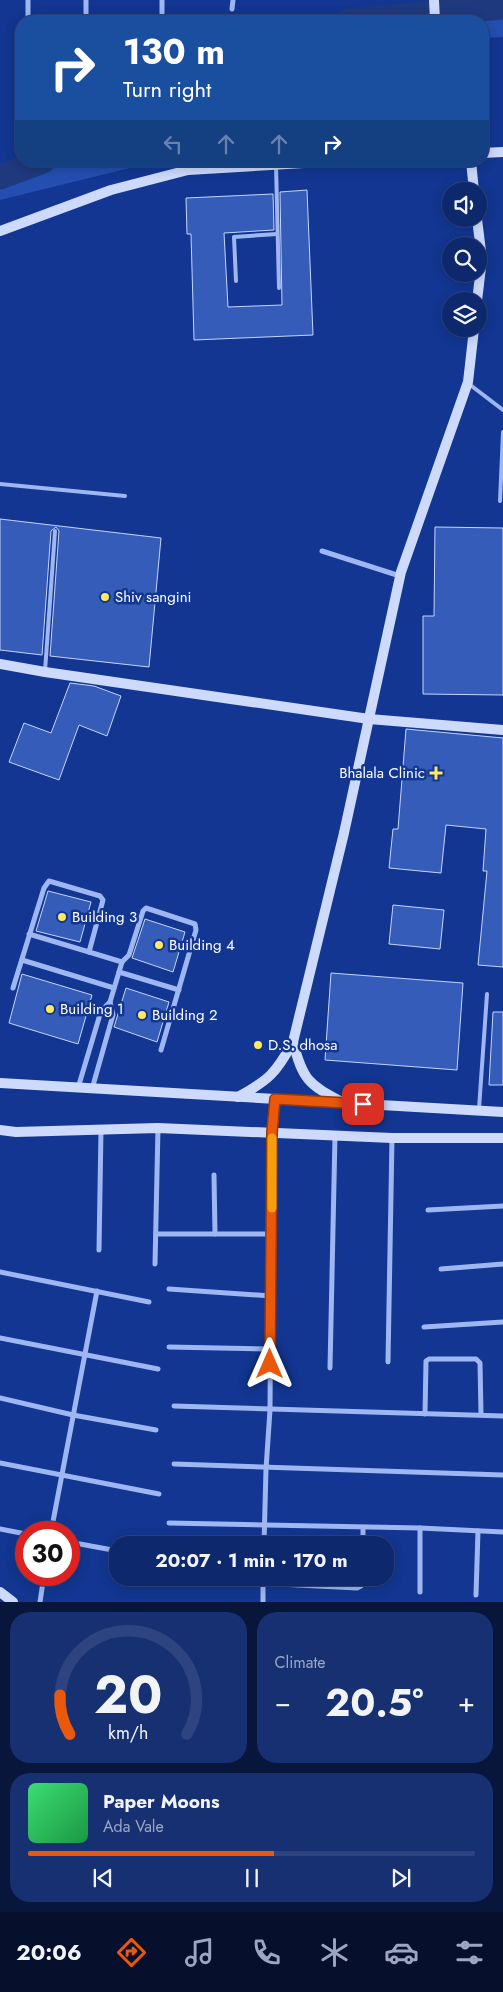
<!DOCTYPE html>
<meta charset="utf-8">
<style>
:root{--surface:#0e286d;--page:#173072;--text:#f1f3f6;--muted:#9ba6c2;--line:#2e4480;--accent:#ea580c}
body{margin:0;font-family:Jost,sans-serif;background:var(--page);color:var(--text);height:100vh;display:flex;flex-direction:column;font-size:19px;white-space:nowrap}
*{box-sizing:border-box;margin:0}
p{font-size:16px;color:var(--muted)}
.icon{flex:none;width:28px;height:28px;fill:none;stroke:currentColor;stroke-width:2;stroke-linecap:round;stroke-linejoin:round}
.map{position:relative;height:1602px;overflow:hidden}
.panel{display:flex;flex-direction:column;gap:10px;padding:10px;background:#08163c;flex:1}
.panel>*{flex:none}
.top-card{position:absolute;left:15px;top:15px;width:474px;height:152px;border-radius:20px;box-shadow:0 2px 12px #0003,0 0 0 1px var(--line);background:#1a4fa0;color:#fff;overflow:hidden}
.controls{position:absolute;left:442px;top:182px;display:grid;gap:10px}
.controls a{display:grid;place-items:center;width:45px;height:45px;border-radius:50%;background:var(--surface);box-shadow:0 2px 12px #0003,0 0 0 1px var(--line);font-size:25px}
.speed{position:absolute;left:15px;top:1521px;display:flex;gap:10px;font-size:25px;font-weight:700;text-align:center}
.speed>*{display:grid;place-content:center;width:65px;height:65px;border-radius:50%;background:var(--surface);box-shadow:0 2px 12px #0003,0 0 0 1px var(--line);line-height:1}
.speed .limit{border:8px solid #d22;background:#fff;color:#111}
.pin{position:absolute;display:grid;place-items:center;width:42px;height:42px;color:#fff;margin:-21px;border-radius:10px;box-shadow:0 2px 8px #0006}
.me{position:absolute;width:55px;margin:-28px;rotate:0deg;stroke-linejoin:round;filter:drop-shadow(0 0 4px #0008)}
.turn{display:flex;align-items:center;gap:18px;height:105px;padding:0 25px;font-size:22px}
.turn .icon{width:65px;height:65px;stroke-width:2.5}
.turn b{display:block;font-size:35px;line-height:42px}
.lanes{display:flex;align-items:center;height:48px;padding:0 25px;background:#0003;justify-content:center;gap:25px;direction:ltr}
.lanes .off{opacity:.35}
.big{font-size:38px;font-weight:700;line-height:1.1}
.panel .widget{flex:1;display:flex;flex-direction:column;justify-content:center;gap:8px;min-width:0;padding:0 18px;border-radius:20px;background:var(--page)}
.panel .dial{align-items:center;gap:0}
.dial svg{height:130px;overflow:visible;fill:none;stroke:var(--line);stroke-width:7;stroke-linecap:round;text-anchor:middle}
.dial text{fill:var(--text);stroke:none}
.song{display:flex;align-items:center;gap:15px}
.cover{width:60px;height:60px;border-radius:8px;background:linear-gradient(135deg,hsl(140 70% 55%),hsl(140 70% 35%))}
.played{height:5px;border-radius:2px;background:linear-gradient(90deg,var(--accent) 55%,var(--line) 55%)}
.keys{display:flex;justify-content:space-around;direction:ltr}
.heat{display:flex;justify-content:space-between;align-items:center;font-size:28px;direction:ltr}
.panel .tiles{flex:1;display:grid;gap:10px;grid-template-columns:1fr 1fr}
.widget:last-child{grid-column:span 2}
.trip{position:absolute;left:109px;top:1536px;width:285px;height:50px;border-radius:20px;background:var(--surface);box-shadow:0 2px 12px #0003,0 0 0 1px var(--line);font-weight:700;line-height:50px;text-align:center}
.tabs{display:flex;height:80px;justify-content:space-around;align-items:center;background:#06102c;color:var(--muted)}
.tabs .icon{width:35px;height:35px}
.tabs .on{color:var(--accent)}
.tabs b{font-size:22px;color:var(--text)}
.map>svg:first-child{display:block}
.green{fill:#244eb0}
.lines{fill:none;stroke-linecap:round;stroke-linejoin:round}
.river{stroke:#1e397e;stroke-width:25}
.building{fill:#355cb8;stroke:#c5d6fd}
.lane{stroke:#9eb7f2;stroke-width:4}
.street{stroke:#9eb7f2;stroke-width:5}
.secondary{stroke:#cddafc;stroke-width:10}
.route-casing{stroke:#983908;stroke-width:12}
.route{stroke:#ea580c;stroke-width:9}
.slow{stroke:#f59e0b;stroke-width:9}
.poi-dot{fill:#ffe95f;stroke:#123691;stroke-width:2}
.labels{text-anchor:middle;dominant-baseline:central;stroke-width:5;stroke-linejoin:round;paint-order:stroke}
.poi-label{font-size:15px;fill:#fff;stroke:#123691;text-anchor:start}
</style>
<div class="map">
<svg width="503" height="1602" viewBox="0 0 503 1602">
<rect width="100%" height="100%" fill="#123691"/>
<!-- green -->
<g class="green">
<path d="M503,5v32l-20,1 -1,-17h-150c56,-10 114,-14 171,-16z"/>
<path d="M21,161h137l-158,39v-28z"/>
</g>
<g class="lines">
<!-- river -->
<g class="river">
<path d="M348,21l155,-14"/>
<path d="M0,177l43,-16"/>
</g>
</g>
<!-- building -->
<g class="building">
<path d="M307,190l6,145 -119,5 -3,-106h-4l-1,-36 87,-4 1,36 -50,3 4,74 54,-2 -2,-113z"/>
<path d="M0,519l161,19 -12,129 -99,-11 9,-125 -3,-4 -5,4 -9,124 -42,-5z"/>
<path d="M435,527l68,1v167l-80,-1v-78h11z"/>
<path d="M70,683l24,3 27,10 -14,40 -28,-11 -20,55 -50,-18 15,-39 27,10z"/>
<path d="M406,729l97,9v229l-25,-2 9,-94h-4l3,-42 -40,-4 -5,48 -52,-5 4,-39h5z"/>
<path d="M48,891l43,11 -11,40 -44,-11z"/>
<path d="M393,905l51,5 -4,39 -51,-5z"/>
<path d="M145,919l40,13 -12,40 -41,-14z"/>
<path d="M331,973l132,10 -6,87 -132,-10z"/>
<path d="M22,974l70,21 -14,49 -69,-21z"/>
<path d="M126,988l43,14 -12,40 -43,-15z"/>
<path d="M493,1012h10v73h-14z"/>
</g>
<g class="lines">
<!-- lane -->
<g class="lane">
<path d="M276,165l3,123"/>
<path d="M236,281l-2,-44 43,-3"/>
<path d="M469,384l34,26"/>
<path d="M0,484l125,12"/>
<path d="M500,501l3,-69"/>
<path d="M45,671l10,-140"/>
<path d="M479,1109l8,-115"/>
</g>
<!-- street -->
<g class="street">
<path d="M86,0v21"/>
<path d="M232,9l1,-9"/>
<path d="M162,20v-20"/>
<path d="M28,21v-21"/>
<path d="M322,551l78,25"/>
<path d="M89,952l33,10 -12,40"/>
<path d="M22,960l92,28"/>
<path d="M122,962l7,-7 14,-44 3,-3 49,16 1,6 -35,120"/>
<path d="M119,972l60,18"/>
<path d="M13,988l31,-100 5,-7 51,15 3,4 -14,52 -60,-18"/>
<path d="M78,1088l23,-77 9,-9 3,13 -21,74"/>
<path d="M214,1175l1,59"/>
<path d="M428,1210l75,-4"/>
<path d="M156,1234h115"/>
<path d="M99,1250l2,-120"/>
<path d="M155,1264l3,-136"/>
<path d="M441,1269l62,-5"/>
<path d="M0,1272l149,30"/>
<path d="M169,1289l102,7"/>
<path d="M424,1327l79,-5"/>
<path d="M0,1338l158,31"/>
<path d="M169,1347l101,2"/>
<path d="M388,1362l4,-224"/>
<path d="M330,1368l5,-232"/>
<path d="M0,1398l73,17 83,15"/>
<path d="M174,1406l329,10"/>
<path d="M425,1414l1,-53 3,-2h47l4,4 1,51"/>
<path d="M0,1463l159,31"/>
<path d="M174,1464l329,11"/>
<path d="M169,1523l251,5 83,4"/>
<path d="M420,1528v64"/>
<path d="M0,1529l26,5"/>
<path d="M51,1532l46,-241"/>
<path d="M69,1542l49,9"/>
<path d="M264,1545l2,-76 4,-59 2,-278 3,-33"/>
<path d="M363,1545v-17"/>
<path d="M165,1578l192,10 4,-2 1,-8"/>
<path d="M476,1595l2,-64"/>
<path d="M40,1602l4,-27"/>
<path d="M263,1602v-24"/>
</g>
<!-- secondary -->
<g class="secondary">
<path d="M434,0l1,21"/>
<path d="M482,153l21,-1"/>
<path d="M471,161l3,30"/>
<path d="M0,231l111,-41 77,-20 149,-9"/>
<path d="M477,301l5,-42 -5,-40"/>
<path d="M0,664l45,8 324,47 134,11"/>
<path d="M293,1042c10,38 15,42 49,60"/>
<path d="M0,1083l503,29"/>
<path d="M238,1097c31,-17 38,-24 55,-55l51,-209 57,-261 67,-190 6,-53"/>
<path d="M0,1130l16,2 142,-4 234,10h111"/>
<path d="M0,1592l13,10"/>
</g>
</g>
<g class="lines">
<defs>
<path id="route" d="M270,1364l2,-232 3,-33 88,5"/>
</defs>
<!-- route casing -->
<use href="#route" class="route-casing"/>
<!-- route -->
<use href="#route" class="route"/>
<!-- slow -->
<path class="slow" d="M272,1208v-70"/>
</g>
<!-- markers -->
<g class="poi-dot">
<circle cx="105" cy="597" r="5"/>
<path d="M433.5 765.5h5v5h5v5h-5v5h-5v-5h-5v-5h5z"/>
<circle cx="62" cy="917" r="5"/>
<circle cx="159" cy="945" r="5"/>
<circle cx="50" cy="1009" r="5"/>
<circle cx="142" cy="1015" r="5"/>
<circle cx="258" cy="1045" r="5"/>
</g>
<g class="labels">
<!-- poi labels -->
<g class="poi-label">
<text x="115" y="597">Shiv sangini</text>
<text x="425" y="773" text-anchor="end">Bhalala Clinic</text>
<text x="72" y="917">Building 3</text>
<text x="169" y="945">Building 4</text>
<text x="60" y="1009">Building 1</text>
<text x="152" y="1015">Building 2</text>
<text x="268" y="1045">D.S. dhosa</text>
</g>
</g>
</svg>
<div class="controls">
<a><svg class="icon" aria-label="sound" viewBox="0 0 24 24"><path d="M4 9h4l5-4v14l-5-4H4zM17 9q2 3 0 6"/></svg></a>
<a><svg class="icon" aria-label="search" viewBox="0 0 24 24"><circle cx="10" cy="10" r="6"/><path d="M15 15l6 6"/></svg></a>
<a><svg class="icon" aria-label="layers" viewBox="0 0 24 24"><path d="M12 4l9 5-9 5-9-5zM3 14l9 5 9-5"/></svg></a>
</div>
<div class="speed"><div class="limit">30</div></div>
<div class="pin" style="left:363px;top:1104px;background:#d93025"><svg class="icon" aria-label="arrive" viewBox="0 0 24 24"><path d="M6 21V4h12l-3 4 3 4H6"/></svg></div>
<svg class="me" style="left:270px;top:1364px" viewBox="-20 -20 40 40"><path d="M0-17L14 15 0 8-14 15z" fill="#ea580c" stroke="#fff" stroke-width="4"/></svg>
<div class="trip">20:07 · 1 min · 170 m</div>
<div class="top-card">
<div class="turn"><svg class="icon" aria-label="right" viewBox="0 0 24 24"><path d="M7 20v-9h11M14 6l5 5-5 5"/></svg><div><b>130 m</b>Turn right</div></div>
<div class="lanes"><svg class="icon off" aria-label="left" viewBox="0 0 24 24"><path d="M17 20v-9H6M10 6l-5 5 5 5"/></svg><svg class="icon off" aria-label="ahead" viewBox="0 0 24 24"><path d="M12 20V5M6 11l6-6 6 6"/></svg><svg class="icon off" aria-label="ahead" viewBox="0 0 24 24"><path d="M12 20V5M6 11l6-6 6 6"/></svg><svg class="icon" aria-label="right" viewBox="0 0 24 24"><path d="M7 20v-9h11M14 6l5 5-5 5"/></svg></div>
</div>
</div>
<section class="panel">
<div class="tiles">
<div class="widget dial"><svg viewBox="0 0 100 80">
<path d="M14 69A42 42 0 1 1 86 69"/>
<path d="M14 69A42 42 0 0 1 8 45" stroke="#ea580c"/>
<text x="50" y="56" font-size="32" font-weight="700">20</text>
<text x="50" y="72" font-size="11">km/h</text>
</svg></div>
<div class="widget"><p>Climate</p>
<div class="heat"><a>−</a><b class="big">20.5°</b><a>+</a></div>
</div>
<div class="widget">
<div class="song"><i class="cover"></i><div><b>Paper Moons</b><p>Ada Vale</p></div></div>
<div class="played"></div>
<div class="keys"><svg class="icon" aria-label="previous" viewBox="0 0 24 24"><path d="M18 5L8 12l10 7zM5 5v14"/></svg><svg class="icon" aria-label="pause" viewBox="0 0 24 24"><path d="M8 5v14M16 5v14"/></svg><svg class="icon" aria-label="next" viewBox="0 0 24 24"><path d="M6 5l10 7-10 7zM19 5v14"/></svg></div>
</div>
</div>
</section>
<nav class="tabs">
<b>20:06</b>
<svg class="icon on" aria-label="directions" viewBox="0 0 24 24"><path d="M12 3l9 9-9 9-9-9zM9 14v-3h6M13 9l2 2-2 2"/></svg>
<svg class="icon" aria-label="music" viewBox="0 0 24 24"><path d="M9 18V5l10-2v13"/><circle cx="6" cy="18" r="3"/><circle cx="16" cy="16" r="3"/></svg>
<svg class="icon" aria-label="phone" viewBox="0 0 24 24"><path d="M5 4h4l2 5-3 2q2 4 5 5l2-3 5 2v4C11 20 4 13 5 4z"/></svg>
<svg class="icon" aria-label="climate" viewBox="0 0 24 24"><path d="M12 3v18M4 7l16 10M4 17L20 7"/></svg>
<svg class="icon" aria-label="car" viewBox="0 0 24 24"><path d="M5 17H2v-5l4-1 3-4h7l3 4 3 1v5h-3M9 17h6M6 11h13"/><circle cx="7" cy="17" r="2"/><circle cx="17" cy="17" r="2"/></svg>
<svg class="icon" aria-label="filters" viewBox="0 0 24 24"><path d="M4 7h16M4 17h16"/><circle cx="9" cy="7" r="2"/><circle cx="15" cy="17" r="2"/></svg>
</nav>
